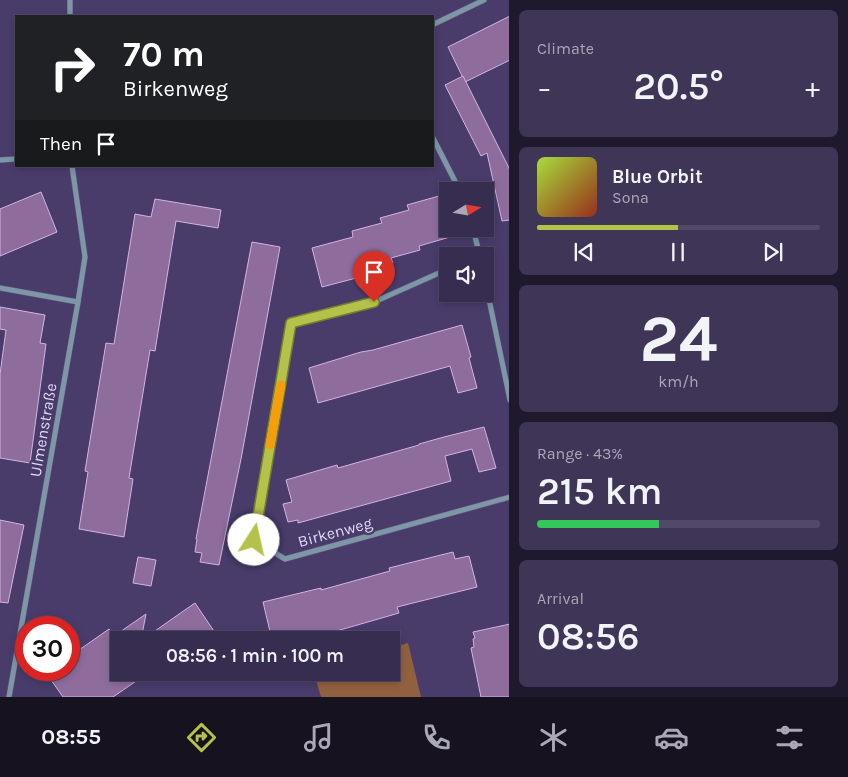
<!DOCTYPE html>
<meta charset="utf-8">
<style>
:root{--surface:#372d50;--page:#3e3557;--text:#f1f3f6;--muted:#aaa8b7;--line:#514967;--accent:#b5c249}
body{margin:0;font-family:Karla,sans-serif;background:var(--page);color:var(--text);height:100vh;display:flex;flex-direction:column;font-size:19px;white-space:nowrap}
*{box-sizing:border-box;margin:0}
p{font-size:16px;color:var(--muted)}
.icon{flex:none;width:28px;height:28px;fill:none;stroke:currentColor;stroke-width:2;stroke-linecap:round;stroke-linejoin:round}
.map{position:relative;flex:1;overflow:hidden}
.side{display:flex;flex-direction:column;gap:10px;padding:10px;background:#1e192c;width:339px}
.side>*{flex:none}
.banner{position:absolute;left:15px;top:15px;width:419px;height:152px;border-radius:0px;box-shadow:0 2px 8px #0003,0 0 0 1px var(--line);background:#202124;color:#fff;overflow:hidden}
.needle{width:32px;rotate:79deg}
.buttons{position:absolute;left:439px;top:182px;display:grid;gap:10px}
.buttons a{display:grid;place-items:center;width:55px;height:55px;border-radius:0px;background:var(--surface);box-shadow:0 2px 8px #0003,0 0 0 1px var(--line);font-size:25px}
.speed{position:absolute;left:15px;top:616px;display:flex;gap:10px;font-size:25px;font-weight:700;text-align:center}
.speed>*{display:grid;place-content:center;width:65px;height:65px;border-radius:50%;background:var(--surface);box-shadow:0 2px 8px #0003,0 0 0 1px var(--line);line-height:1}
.speed .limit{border:8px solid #d22;background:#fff;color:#111}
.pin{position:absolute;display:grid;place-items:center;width:42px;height:42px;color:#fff;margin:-51px -21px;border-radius:50% 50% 50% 0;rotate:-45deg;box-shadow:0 0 5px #0007}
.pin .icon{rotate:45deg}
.me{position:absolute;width:55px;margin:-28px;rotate:10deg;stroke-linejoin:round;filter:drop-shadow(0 0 4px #0008)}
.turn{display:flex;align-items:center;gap:18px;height:105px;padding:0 25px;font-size:22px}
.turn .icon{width:65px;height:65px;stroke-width:2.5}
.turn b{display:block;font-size:35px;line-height:42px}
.then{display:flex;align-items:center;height:48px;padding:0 25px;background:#0003;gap:10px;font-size:19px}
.big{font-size:38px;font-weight:600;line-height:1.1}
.side .card{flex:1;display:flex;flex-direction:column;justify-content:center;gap:8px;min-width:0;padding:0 18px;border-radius:8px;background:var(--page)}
.side .dial{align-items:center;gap:0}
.dial b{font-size:65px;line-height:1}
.song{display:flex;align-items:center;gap:15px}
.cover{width:60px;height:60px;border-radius:8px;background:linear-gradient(135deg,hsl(80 70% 55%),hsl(10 70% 35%))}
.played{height:5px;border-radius:2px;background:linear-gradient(90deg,var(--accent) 50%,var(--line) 50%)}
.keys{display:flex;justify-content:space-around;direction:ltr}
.heat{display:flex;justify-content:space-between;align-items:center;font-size:28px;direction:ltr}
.charge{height:8px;border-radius:4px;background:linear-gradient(90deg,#34c759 43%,var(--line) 0)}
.trip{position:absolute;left:110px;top:631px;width:290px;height:50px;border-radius:0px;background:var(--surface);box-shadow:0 2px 8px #0003,0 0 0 1px var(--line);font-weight:600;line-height:50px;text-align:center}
.dock{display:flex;height:80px;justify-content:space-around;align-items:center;background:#161220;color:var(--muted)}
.dock .icon{width:35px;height:35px}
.dock .on{color:var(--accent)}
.dock b{font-size:22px;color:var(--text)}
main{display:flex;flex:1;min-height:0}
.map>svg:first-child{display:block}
.green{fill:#91613f}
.building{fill:#8e6d9d;stroke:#d4b2e4}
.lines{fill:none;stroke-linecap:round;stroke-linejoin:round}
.minor-casing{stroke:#645884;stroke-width:6}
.minor{stroke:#7d97a6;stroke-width:5}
.route-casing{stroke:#767e2f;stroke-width:12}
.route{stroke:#b5c249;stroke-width:9}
.slow{stroke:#f59e0b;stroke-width:9}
.labels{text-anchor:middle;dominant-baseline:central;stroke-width:5;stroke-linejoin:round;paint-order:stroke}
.street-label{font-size:16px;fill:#dfd9f5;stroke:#493c6b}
</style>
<main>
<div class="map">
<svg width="510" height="697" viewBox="0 0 510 697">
<rect width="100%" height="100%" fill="#493c6b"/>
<!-- green -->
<path class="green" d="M408,643l13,54h-100l-7,-24 77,-1v-24z"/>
<!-- building -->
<g class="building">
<path d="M510,16v44l-45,22 -17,-35z"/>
<path d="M463,76l47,94v50l-8,1 -15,-68 -6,3 -36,-71z"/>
<path d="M41,192l16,40 -57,24v-47z"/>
<path d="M439,196l11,41 -31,9 1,4 -29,8 2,5 -31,8 2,5 -42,11 -10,-39 41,-11 -1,-6 30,-8 -2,-5 29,-8 -2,-5z"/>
<path d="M155,199l66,11 -3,18 -42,-7 -21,130 -5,-1 -21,128 4,1 -9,58 -45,-8 9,-57 -3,-1 21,-128 8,1 21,-130 16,3z"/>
<path d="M252,242l28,5 -39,212 -22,106 -19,-3 2,-9 -7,-1 2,-13h-1z"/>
<path d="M0,307l45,8 -5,28 6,1 -16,119 -30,-5v-84l6,-44 -6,-1z"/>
<path d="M462,325l9,32 -2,1 8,30 -19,5 -8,-27 -132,37 -9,-35 52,-16 12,-2z"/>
<path d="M484,427l12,41 -17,4 -7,-23 -27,7 6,25 -153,42v-3l-10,2 -5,-18 9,-2 -6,-22 51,-15 1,3 81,-23v-1l25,-7z"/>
<path d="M0,520l24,5 -16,78 -8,-1z"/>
<path d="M453,552l2,7 14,-3 8,31 -80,20 2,6 -73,21 -26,6h-28l-9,-38 58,-14v2l69,-19 -1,-3z"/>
<path d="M138,557l18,3 -5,26 -18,-3z"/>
<path d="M195,603l25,37h-78l40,-28z"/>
<path d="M146,614l-5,26h-22v32h38l-12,9 -3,-4 -29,20h-50l-19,-27h25v-13l40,-28 5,7z"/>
<path d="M510,624v73h-29l-10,-49 3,-1 -1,-8 2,-1 -2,-6z"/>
</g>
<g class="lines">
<defs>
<g id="minor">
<path d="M70,0v16"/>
<path d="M432,25l52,-25"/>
<path d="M432,136l28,55"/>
<path d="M0,160l16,-1"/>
<path d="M473,229l7,27"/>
<path d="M448,269l-74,33 -83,21 -37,217 31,19 225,-62"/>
<path d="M485,280l25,120"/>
<path d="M0,288l78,14"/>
<path d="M9,697l69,-395 7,-45 -13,-91"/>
</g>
</defs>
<!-- minor casing -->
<use href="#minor" class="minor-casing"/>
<!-- minor -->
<use href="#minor" class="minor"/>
</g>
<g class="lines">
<defs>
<path id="route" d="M254,540l37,-217 83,-21"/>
</defs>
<!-- route casing -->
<use href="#route" class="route-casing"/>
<!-- route -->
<use href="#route" class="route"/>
<!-- slow -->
<path class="slow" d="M270,445l11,-60"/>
</g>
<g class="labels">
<!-- street labels -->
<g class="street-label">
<text transform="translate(43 430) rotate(-80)">Ulmenstraße</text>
<text transform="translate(335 532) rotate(-15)">Birkenweg</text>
</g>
</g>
</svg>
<div class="buttons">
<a><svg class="needle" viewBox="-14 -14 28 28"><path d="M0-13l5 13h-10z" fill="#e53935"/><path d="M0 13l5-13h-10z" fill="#aaa8b7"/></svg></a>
<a><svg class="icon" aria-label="sound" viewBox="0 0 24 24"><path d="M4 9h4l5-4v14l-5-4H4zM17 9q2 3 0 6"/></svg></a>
</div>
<div class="speed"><div class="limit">30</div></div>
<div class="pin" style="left:374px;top:302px;background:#d93025"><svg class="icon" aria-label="arrive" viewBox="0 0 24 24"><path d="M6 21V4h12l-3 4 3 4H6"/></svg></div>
<svg class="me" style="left:254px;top:540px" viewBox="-20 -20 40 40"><circle r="19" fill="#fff"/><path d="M0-13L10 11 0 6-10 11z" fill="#b5c249"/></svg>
<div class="trip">08:56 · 1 min · 100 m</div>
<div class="banner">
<div class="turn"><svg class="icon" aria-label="right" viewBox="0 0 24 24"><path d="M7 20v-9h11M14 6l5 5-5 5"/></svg><div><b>70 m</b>Birkenweg</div></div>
<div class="then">Then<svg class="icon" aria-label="arrive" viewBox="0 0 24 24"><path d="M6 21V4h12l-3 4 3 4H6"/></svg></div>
</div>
</div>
<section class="side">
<div class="card"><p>Climate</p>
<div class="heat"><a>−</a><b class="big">20.5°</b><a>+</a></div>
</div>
<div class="card">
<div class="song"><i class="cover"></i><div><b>Blue Orbit</b><p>Sona</p></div></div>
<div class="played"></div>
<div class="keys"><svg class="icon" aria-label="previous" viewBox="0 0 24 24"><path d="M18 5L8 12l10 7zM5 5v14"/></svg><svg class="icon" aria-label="pause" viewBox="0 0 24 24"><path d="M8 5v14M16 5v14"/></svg><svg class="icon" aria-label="next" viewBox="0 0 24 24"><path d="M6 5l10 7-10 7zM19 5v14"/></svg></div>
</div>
<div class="card dial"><b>24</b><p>km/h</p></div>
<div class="card"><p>Range · 43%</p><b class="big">215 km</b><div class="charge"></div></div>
<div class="card"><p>Arrival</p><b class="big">08:56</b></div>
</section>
</main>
<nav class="dock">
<b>08:55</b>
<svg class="icon on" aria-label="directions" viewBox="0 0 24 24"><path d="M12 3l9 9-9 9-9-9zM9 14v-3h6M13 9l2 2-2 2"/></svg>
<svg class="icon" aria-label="music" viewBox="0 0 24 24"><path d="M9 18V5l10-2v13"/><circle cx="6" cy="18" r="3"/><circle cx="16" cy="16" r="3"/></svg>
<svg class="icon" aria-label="phone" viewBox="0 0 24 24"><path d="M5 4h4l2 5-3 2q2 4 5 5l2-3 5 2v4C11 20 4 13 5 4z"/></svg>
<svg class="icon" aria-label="climate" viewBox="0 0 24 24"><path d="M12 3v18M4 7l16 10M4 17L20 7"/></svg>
<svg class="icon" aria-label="car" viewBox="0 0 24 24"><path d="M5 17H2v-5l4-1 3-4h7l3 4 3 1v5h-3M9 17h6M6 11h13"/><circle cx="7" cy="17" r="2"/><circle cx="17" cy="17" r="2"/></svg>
<svg class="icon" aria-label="filters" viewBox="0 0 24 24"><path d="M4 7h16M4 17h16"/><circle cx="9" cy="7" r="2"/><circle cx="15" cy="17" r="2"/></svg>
</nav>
